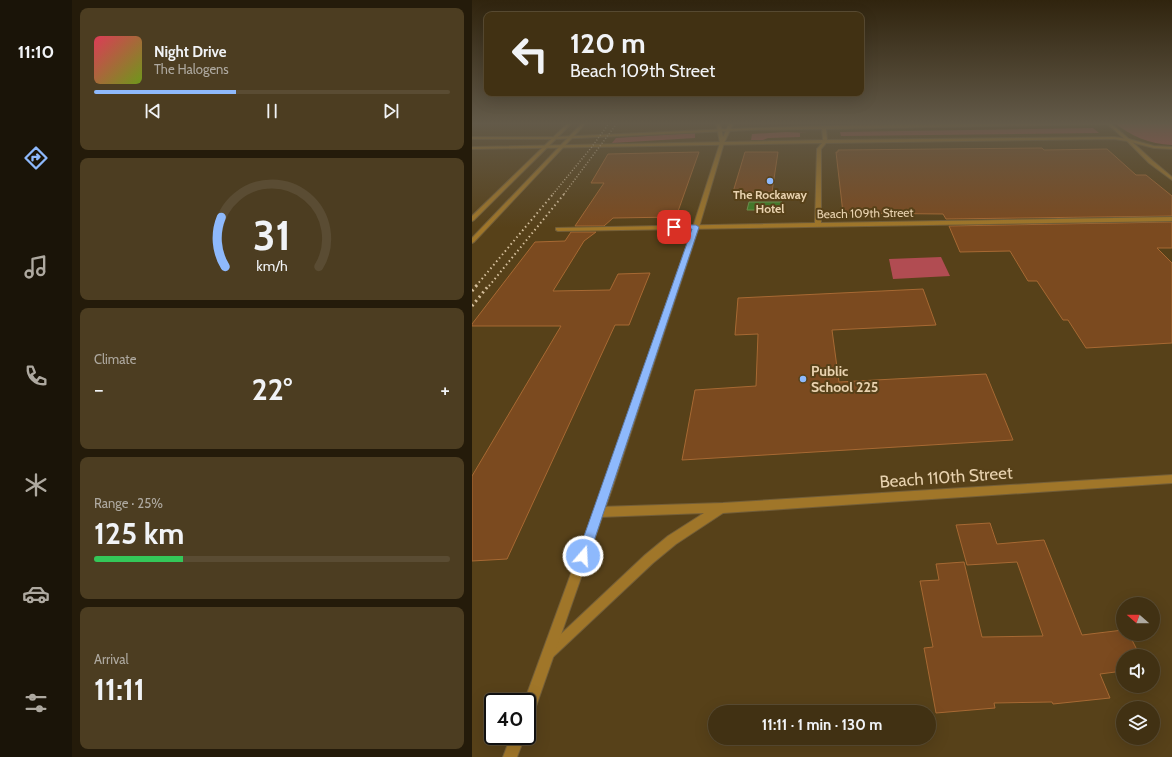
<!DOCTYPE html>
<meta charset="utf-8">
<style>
:root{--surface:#413113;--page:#4c3d21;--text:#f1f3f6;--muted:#aea9a0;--line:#5a4c33;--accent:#8eb9fc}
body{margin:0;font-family:Cabin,sans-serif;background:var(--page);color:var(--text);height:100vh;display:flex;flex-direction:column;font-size:15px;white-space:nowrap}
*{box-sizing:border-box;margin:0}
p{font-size:13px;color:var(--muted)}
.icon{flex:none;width:22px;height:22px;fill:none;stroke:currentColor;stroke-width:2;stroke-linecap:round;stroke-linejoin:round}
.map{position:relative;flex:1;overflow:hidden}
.sheet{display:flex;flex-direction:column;gap:8px;padding:8px;background:#241b0a;width:400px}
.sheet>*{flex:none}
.banner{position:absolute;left:12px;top:12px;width:380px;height:84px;border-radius:8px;box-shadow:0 4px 16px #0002,0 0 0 1px var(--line);background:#413113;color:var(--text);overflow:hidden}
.needle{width:26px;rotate:290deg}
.fabs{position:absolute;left:644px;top:597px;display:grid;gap:8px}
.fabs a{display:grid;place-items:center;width:44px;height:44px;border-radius:50%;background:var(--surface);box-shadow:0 4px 16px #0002,0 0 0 1px var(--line);font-size:20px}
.speed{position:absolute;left:12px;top:693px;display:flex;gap:8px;font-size:20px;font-weight:700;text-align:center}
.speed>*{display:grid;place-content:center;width:52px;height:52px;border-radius:50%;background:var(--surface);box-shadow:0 4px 16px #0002,0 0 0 1px var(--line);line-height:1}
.speed .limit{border:2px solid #111;border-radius:6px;background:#fff;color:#111}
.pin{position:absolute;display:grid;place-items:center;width:34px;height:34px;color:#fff;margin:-17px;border-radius:8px;box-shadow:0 2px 6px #0006}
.me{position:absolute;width:44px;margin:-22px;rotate:19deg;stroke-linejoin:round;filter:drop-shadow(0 0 3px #0008)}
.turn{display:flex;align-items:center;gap:14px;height:84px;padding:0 20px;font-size:18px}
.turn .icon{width:52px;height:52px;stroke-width:2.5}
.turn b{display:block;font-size:28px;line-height:34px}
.big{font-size:30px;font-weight:700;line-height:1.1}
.sheet .widget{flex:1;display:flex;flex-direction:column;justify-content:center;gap:6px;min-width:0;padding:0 14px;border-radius:8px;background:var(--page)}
.sheet .dial{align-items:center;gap:0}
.dial svg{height:104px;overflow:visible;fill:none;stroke:var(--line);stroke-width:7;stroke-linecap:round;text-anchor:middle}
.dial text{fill:var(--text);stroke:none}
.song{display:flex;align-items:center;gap:12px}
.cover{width:48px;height:48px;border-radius:6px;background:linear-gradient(135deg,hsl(350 70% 55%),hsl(80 70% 35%))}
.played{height:4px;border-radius:2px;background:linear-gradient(90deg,var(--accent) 40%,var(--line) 40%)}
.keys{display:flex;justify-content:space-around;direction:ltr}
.heat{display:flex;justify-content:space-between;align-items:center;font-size:22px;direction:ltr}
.charge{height:6px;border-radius:3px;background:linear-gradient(90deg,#34c759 25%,var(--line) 0)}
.trip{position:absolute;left:236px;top:705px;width:228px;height:40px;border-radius:20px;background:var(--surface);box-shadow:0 4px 16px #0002,0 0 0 1px var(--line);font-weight:700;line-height:40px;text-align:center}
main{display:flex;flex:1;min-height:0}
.tabs{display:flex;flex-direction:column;width:72px;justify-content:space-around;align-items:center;background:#1a1408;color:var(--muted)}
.tabs .icon{width:28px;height:28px}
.tabs .on{color:var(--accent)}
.tabs b{font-size:18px;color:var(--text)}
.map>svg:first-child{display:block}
.green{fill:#b14c52}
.water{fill:#3a8023;stroke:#6e994d}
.building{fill:#7b4a1f;stroke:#a76933}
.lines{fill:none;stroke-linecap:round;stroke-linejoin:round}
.minor-casing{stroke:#735e38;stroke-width:2}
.tertiary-casing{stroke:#735e38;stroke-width:2}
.minor{fill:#a07629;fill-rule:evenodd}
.tertiary{fill:#a07629;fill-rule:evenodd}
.rail-far2{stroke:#d6c09d;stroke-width:1.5;stroke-dasharray:1 2;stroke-linecap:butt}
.rail-far1{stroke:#d6c09d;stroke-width:2;stroke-dasharray:1.5 3;stroke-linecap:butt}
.rail{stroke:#d6c09d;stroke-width:3;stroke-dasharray:2 3.5;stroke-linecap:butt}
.route{fill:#8eb9fc;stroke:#5c78a4}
.poi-dot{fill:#8eb9fc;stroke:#574119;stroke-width:1.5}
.labels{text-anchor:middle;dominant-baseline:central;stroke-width:4;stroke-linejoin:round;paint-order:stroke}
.far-poi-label{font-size:12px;font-weight:bold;fill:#e8d2af;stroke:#574119}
.far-street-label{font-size:12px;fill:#e8d2af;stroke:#574119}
.poi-label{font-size:14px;font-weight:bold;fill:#e8d2af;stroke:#574119;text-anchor:start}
.near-street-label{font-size:17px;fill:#e8d2af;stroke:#574119}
</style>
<main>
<nav class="tabs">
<b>11:10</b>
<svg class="icon on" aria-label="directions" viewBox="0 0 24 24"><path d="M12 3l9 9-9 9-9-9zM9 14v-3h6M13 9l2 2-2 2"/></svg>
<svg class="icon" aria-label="music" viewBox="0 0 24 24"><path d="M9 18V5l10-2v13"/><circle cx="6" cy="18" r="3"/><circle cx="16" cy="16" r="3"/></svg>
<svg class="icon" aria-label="phone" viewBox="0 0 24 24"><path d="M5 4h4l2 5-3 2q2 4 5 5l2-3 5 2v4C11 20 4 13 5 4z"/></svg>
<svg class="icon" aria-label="climate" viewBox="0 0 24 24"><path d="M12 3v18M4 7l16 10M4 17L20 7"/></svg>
<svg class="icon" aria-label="car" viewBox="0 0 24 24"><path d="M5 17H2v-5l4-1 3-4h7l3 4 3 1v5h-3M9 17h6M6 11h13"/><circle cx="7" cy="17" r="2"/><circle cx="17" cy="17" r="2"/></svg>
<svg class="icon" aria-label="filters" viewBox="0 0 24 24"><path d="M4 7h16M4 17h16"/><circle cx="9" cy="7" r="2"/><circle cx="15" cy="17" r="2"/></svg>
</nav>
<section class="sheet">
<div class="widget">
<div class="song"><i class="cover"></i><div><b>Night Drive</b><p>The Halogens</p></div></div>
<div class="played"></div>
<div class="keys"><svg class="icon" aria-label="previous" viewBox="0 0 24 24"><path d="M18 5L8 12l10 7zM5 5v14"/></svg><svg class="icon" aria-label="pause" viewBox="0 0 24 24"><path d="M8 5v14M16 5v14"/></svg><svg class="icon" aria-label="next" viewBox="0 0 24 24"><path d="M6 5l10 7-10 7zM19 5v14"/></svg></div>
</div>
<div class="widget dial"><svg viewBox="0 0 100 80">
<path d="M14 69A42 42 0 1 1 86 69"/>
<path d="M14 69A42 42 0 0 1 11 31" stroke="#8eb9fc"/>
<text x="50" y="56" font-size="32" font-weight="700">31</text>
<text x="50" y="72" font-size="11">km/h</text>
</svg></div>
<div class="widget"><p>Climate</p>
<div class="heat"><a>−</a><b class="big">22°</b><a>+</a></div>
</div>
<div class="widget"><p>Range · 25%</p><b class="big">125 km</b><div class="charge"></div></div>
<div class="widget"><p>Arrival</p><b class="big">11:11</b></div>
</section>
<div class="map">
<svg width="700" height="757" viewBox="0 0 700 757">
<rect width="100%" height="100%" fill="#574119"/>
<!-- green -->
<g class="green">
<path d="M641,122h53l6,3v20c-23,-1 -41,-9 -59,-23z"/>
<path d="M621,128l6,5 -258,3 -1,-4z"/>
<path d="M314,132l22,1h-8v4l-32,1 -5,2h-12l1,-6z"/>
<path d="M223,133v5l-83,5 4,-5z"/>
<path d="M469,257l9,19 -57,3 -4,-20z"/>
</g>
<!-- water -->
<path class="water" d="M277,202h33l-1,8h-34z"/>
<!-- building -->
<g class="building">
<path d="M570,148l2,2 63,-1 29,26h10l26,21v20l-226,3 -3,-5 -100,-1 -7,-61h2v-2z"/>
<path d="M227,152l-23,65 -63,1 -9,8h-29l29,-43h-13l17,-29z"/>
<path d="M273,152h33l-6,40h-39z"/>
<path d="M700,222v26h-15l15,15v80l-86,5 -18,-28h-5l-26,-39h-9l-18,-30 -50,1 -11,-26z"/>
<path d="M99,232h25l-12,9 -31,50 57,-1 8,-16 32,-1 -21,52h-14l-108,234 -35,2v-85l89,-150h-89v-2l63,-82 30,-1z"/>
<path d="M451,289l13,36 -104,5 7,52 147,-8 27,66 -331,20 13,-70 61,-4 2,-52 -23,1 3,-37z"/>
<path d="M518,523l7,21 47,-4 38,95 41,-5v4h6l11,22h-17v15l-23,3 10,24 -57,6 -1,-2 -58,1 1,5 -59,5 -12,-65 9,-1 -13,-66 19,-1 -3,-16 28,-2 18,75 61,-1 -26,-74 -50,3 -11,-40z"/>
</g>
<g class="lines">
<defs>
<g id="minor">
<path d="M636,122l2,1 -2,1 -282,5 1,11 287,-3 15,2 24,22 19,16v3l-23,-17 -22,-22 -13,-2 -288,4 -5,6v74l351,-6v4l-614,10 -2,-1v-2l259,-5 2,-74 5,-6 -350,6v-2l351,-7 -1,-11 -72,1 -195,9h-83v-2h83l195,-9 74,-2z"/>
<path d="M700,475v8l-449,30 -47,31 -23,19 -100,94 -4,2 -4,-2 -2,-4 2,-4 100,-94 23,-19 36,-23 -105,4 -4,-2 -1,-3 1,-3 4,-2 124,-4z"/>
</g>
<g id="tertiary">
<path d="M97,122h4l-99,98 -2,1v-5z"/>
<path d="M111,122h4l-113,120 -2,1v-5z"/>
<path d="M244,122h4l3,15 7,-15h4l-10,21 -25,84 -86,259 -79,226 -2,5 -5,2v-17h-3l79,-216 90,-259 27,-84z"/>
<path d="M633,122h4l20,17 25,7 18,1v2l-18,-1 -27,-7z"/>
<path d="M39,736h14l-8,21h-14z"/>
</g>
</defs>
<!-- minor casing -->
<use href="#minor" class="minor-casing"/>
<!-- tertiary casing -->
<use href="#tertiary" class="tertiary-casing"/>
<!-- minor -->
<use href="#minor" class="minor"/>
<!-- tertiary -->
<use href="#tertiary" class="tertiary"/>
<!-- rail-far2 -->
<g class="rail-far2">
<path d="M81,194l38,-46 19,-26"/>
<path d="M92,194l54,-72"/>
</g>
<!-- rail-far1 -->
<g class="rail-far1">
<path d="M4,286l78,-93"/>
<path d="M17,286l76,-93"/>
</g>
<!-- rail -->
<g class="rail">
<path d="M0,291l5,-6"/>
<path d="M0,306l17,-21"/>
</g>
</g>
<!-- sky -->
<linearGradient id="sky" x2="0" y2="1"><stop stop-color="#30240e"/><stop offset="0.54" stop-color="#635a49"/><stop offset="1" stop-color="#635a49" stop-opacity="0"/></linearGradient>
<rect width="700" height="228" fill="url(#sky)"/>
<!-- route -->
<path class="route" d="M202,225h22l3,2 -110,329 -2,5 -4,1 -4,-1 -2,-5 115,-327h-20l-1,-2z"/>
<!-- markers -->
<g class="poi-dot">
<circle cx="298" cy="181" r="4"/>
<circle cx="331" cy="379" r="4"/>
</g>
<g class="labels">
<!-- far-poi labels -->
<g class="far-poi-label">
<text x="298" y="194">The Rockaway<tspan x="298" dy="14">Hotel</tspan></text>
</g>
<!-- far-street labels -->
<g class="far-street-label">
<text transform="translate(393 213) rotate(-1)">Beach 109th Street</text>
</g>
<!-- poi labels -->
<g class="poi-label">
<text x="339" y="371">Public<tspan x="339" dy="16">School 225</tspan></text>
</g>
<!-- near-street labels -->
<g class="near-street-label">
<text transform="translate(474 477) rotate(-4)">Beach 110th Street</text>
</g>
</g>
</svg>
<div class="fabs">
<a><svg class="needle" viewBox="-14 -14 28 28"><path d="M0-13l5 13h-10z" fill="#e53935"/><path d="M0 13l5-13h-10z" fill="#aea9a0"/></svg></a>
<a><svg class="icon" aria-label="sound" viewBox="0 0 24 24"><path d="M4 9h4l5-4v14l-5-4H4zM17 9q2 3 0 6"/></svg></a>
<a><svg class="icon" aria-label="layers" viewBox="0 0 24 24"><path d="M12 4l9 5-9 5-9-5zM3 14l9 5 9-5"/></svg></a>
</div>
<div class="speed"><div class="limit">40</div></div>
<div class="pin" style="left:202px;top:227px;background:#d93025"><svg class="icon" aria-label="arrive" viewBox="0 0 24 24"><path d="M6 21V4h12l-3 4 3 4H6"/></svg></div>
<svg class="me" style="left:111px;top:556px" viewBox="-20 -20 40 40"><circle r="17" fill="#8eb9fc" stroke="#fff" stroke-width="3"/><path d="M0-11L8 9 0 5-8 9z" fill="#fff"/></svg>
<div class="trip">11:11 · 1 min · 130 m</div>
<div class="banner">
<div class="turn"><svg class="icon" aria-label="left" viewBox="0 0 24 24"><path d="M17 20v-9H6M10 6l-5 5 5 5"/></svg><div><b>120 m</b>Beach 109th Street</div></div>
</div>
</div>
</main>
